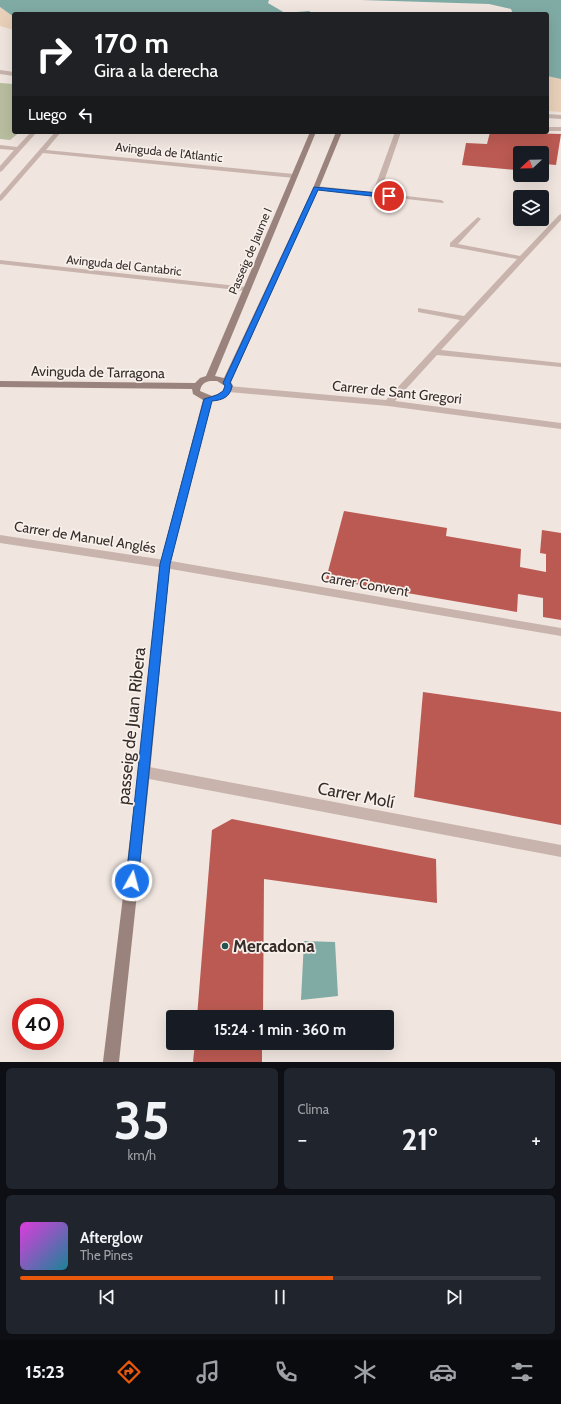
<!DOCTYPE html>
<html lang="es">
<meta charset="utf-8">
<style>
:root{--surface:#171b24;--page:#20242c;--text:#f1f3f6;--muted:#9ea1a6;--line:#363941;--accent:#ea580c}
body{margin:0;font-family:Cabin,sans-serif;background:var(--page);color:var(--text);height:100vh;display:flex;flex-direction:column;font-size:15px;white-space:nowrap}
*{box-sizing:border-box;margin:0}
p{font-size:13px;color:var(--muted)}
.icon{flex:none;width:22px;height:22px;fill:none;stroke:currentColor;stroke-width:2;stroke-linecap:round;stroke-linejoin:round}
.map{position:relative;height:1062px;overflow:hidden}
.sheet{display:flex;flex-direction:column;gap:6px;padding:6px;background:#0d0f14;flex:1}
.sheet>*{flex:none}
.banner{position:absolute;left:12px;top:12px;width:537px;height:122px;border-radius:4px;box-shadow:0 4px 16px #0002;background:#202124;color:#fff;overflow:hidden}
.needle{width:26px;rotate:248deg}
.fabs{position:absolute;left:513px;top:146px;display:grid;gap:8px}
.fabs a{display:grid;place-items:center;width:36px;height:36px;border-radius:4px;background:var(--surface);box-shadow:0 4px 16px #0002;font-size:20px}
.speed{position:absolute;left:12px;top:998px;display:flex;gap:8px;font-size:20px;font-weight:700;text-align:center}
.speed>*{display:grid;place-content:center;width:52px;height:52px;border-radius:50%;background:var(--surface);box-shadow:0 4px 16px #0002;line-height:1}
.speed .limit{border:6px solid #d22;background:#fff;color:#111}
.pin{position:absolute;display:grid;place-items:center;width:34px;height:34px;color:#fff;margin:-17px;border:2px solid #fff;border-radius:50%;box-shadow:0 1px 4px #0007}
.me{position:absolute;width:44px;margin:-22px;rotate:7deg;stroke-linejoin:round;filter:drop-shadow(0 0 3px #0008)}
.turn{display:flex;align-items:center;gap:14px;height:84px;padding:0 16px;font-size:18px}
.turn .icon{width:52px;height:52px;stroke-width:2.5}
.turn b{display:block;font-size:28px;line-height:34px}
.then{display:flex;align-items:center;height:38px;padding:0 16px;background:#0003;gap:8px;font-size:15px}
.big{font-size:30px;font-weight:700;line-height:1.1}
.sheet .widget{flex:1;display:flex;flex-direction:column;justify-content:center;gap:6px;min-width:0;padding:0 14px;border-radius:6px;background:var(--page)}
.sheet .dial{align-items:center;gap:0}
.dial b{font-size:52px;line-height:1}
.song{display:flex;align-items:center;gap:12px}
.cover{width:48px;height:48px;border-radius:6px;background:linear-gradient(135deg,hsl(300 70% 55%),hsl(190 70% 35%))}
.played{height:4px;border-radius:2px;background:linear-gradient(90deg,var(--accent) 60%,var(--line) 60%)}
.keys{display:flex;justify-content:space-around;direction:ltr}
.heat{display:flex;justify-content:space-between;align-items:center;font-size:22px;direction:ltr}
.sheet .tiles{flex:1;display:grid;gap:6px;grid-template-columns:1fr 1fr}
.widget:last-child{grid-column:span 2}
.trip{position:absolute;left:166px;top:1010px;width:228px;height:40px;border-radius:4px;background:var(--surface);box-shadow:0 4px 16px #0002;font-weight:700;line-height:40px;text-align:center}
.dock{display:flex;height:64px;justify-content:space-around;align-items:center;background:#090b0e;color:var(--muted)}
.dock .icon{width:28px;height:28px}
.dock .selected{color:var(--accent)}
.dock b{font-size:18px;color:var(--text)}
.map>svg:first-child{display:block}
.green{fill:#b9bea0}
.sand{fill:#e9d0b9}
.water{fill:#80aba5}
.building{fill:#bb5a52}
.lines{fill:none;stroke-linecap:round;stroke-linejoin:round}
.street{fill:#c8b4ac;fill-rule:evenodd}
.secondary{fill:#9b837d;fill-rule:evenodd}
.route{fill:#1a73e8;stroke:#114b97}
.poi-dot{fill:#23544f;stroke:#f8f0eb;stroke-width:1.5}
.labels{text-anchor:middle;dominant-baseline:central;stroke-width:3.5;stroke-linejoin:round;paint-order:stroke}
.far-street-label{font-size:12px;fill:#362c2a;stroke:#f8f0eb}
.street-label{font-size:14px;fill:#362c2a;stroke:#f8f0eb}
.near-street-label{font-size:17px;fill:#362c2a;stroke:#f8f0eb}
.near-poi-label{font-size:17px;font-weight:bold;fill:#362c2a;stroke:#f8f0eb;text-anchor:start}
</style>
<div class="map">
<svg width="561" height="1062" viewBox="0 0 561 1062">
<rect width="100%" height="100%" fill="#f0e5df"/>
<!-- green -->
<path class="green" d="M0,83l14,1v48h6l-10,8 -10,-1z"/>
<!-- sand -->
<g class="sand">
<path d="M0,7l14,10v13l-14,-4z"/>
<path d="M547,76l14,3v33l-14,-1z"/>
</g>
<!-- water -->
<g class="water">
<path d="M0,0h269l-1,3 17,10 24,-2 5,3h-300v3l-14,-10z"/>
<path d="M361,0h200v79l-14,-3v-62h-34l-2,-5 -22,-5z"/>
<path d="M304,941l31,1 3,54 -37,4z"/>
</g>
<!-- building -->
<g class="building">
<path d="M490,132l71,2 -5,31 -11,-1 1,4h-4v-15h-22v13h-4v4l-54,-5 4,-22 21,1z"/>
<path d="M344,511l103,17 -1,8 75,13 -1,18 26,5v-18l-6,-1 2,-23 19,3v87l-18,-3v-19l-25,-4 -1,18 -191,-33z"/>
<path d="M423,692l138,20v113l-147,-28z"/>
<path d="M232,819l204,40 1,44 -173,-24 -1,138h-66l15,-187z"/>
<path d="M195,1043h67v19h-69z"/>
</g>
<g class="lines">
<!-- street -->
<g class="street">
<path d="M0,70l14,2v4l-14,-2z"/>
<path d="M547,114l14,1v4l-14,-1z"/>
<rect x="547" y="127" width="14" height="4"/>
<path d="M31,132h6l-35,39 -2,1v-6l14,-16 -14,-1v-4l17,2z"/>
<path d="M55,132h6l-15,18 248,24 3,2 -3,2 -251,-25 -41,47 -2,1v-6z"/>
<path d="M395,132h6l-21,61 61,7 3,2 -1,1 -129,-14 -1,-1 3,-2 57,6z"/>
<path d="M561,214v6l-120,130 120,13v4l-124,-12 -42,46 166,22v6l-173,-23 -159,-14 -4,-3 4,-3 157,14 74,-80 -42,-8v-4l46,8 53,-57 -64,-12h-3v-4l28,-26 3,2 -1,1 -22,24 62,12 39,-41z"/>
<path d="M0,260l246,27 4,2 -4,2 -246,-27z"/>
<path d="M0,535l165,25 396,68v8l-396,-68 -165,-25z"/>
<path d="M144,766l417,79v12l-417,-79 -4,-2 -2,-4 2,-4z"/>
</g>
<!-- secondary -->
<path class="secondary" d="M310,132h6l-101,244 9,2 89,-190 23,-56h6l-23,56 -88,194 2,4c-3,11 -10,14 -21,15l-42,163 -20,208 -31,290h-16l35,-290 22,-208 43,-164 -10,-6 -1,-5 -192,-2v-6l195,2 5,-5 6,-2zM210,381h7l8,5 -2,6 -11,4 -12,-5c1,-6 4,-9 10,-10z"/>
</g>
<!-- route -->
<path class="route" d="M314,187l75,7 3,2 -3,2 -71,-8 -88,193 2,3c-2,11 -9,14 -20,15l-42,163 -32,317 -2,4 -4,2 -5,-2 -1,-4 34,-317 44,-165 13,-4 6,-4 2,-5 -2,-3z"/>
<!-- markers -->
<circle class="poi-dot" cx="225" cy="946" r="4"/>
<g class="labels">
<!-- far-street labels -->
<g class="far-street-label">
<text transform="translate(169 152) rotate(6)">Avinguda de l'Atlantic</text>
<text transform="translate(250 251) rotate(-67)">Passeig de Jaume I</text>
<text transform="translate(124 265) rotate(6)">Avinguda del Cantabric</text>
</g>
<!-- street labels -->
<g class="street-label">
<text transform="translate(98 372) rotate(1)">Avinguda de Tarragona</text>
<text transform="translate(397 392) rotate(6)">Carrer de Sant Gregori</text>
<text transform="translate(85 537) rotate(9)">Carrer de Manuel Anglés</text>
<text transform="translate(365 584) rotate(10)">Carrer Convent</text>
</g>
<!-- near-street labels -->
<g class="near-street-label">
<text transform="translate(131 726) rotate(-84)">passeig de Juan Ribera</text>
<text transform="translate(356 795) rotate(11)">Carrer Molí</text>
</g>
<!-- near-poi labels -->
<g class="near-poi-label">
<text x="233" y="946">Mercadona</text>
</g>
</g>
</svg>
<div class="fabs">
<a><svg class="needle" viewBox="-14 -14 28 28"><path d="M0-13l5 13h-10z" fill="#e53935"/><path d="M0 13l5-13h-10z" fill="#9ea1a6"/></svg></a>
<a><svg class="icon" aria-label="layers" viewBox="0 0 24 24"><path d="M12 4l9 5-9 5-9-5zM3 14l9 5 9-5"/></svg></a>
</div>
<div class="speed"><div class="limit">40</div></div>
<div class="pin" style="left:389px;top:196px;background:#d93025"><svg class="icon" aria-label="arrive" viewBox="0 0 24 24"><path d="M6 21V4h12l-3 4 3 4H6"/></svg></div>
<svg class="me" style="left:132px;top:881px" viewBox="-20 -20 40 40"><circle r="17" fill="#1a73e8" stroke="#fff" stroke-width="3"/><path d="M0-11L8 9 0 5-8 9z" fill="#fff"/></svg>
<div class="trip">15:24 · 1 min · 360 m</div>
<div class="banner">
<div class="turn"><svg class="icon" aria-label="right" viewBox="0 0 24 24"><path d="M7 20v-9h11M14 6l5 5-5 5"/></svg><div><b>170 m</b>Gira a la derecha</div></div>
<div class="then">Luego<svg class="icon" aria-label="left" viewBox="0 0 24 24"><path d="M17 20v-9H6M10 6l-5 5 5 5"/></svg></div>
</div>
</div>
<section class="sheet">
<div class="tiles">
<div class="widget dial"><b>35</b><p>km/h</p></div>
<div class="widget"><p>Clima</p>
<div class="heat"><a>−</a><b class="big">21°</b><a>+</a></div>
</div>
<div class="widget">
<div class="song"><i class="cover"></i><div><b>Afterglow</b><p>The Pines</p></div></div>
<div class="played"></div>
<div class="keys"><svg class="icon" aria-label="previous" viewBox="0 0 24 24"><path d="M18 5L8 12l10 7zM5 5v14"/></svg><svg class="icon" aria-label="pause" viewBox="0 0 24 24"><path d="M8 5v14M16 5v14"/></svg><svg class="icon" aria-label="next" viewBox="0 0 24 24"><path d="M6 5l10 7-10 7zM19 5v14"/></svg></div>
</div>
</div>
</section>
<nav class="dock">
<b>15:23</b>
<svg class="icon selected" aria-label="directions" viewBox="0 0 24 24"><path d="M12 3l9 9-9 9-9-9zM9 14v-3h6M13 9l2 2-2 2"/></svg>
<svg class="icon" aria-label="music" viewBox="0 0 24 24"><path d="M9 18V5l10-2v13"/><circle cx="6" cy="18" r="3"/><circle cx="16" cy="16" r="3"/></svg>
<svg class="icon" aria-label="phone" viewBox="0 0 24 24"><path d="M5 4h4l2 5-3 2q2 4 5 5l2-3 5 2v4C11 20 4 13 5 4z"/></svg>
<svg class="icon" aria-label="climate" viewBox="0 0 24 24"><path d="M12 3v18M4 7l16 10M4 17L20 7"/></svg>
<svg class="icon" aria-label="car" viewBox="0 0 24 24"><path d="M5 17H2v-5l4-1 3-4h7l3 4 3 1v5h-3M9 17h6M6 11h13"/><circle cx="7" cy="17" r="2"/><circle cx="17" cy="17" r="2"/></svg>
<svg class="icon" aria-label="filters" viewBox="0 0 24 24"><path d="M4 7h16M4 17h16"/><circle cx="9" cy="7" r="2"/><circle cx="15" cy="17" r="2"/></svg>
</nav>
